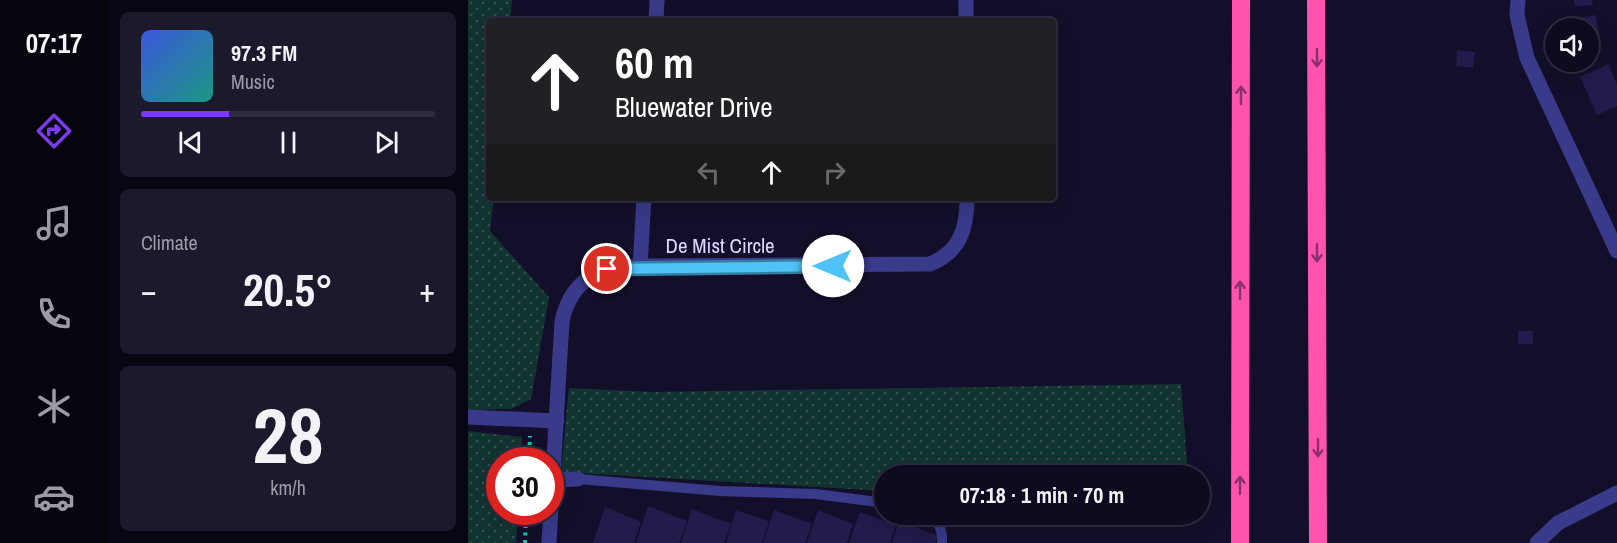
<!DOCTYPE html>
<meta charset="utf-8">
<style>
:root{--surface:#0e0b20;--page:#1c192d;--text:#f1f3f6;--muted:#9b9ba5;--line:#2e2b3e;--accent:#7c3aed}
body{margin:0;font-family:"Archivo Narrow",sans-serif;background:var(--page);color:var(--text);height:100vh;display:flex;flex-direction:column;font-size:22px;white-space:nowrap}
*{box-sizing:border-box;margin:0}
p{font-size:20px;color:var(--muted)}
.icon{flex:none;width:33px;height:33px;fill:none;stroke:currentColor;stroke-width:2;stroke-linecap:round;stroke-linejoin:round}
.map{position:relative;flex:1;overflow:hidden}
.panel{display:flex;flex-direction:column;gap:12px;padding:12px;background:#080612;width:360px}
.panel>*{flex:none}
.top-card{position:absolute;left:18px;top:18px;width:570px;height:183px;border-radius:6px;box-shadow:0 6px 24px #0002,0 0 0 2px var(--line);background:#202124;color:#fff;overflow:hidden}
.controls{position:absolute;left:1077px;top:18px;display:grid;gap:12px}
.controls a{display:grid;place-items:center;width:54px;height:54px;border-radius:50%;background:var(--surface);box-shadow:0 6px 24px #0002,0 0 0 2px var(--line);font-size:30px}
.speed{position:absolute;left:18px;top:447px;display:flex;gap:12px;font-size:30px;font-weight:700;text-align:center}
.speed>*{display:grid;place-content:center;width:78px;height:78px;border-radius:50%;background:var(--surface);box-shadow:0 6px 24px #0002,0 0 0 2px var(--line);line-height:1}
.speed .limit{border:9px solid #d22;background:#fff;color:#111}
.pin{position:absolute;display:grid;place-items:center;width:51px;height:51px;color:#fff;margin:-26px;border:3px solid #fff;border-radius:50%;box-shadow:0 2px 6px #0007}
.me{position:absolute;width:66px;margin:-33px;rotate:270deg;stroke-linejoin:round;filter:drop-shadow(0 0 4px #0008)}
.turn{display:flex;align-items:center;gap:21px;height:126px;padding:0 30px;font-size:27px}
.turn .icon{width:78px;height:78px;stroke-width:2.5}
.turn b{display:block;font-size:42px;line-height:51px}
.lanes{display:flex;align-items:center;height:57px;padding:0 30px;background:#0003;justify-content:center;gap:30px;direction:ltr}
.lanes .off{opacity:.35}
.big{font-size:45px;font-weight:700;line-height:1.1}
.panel .widget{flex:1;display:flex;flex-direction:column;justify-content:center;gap:9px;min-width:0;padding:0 21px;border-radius:9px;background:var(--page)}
.panel .dial{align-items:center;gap:0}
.dial b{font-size:78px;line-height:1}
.song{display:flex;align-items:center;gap:18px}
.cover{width:72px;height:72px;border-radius:9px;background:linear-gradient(135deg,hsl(230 70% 55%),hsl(170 70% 35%))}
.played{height:6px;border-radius:3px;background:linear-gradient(90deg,var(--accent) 30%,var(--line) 30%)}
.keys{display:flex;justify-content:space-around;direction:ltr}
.heat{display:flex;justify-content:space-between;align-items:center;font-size:33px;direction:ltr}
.trip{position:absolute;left:406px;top:465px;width:336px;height:60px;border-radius:30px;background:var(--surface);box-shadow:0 6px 24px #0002,0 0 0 2px var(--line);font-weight:700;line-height:60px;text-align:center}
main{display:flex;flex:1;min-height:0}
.tab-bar{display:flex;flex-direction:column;width:108px;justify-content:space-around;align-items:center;background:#06040d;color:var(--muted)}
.tab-bar .icon{width:42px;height:42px}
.tab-bar .on{color:var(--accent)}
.tab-bar b{font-size:27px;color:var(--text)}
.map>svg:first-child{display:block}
.grass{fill:url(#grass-dots)}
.building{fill:#221b4c}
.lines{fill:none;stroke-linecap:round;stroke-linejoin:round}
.path{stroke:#2bc0af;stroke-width:4;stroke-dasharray:3 4.5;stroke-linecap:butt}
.lane{stroke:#393a8a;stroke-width:10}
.street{stroke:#393a8a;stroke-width:15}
.highway{stroke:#ff53ae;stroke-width:18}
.oneway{stroke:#89316c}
.route-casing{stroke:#337fa1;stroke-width:15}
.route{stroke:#4fc3f7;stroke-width:10}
.labels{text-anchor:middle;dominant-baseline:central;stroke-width:5;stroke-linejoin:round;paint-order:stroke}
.street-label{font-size:21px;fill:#dbd8ff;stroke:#130f2a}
</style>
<main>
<nav class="tab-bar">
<b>07:17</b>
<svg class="icon on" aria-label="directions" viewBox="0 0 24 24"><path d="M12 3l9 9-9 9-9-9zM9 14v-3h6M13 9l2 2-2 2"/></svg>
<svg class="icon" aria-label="music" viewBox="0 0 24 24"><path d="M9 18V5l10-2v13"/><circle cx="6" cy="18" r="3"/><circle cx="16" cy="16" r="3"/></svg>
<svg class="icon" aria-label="phone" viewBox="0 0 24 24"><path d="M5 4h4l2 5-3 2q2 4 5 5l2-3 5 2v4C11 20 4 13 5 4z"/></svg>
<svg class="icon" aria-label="climate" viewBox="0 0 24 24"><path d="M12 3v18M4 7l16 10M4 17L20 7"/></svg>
<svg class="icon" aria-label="car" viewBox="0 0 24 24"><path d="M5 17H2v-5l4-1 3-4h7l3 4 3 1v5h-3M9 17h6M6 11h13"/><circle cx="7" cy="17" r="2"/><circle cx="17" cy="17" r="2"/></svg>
</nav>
<section class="panel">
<div class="widget">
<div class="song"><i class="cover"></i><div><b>97.3 FM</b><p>Music</p></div></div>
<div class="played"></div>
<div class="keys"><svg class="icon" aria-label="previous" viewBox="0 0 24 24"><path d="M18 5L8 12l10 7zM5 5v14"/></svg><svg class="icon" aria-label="pause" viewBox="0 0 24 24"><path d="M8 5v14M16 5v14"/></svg><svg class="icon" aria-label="next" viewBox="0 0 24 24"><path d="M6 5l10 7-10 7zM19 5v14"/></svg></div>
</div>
<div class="widget"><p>Climate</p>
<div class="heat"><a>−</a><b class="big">20.5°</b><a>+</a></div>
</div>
<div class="widget dial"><b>28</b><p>km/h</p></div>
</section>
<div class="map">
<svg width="1149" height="543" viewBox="0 0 1149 543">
<defs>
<pattern id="grass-dots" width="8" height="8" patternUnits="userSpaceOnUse" patternTransform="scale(1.5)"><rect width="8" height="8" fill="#123431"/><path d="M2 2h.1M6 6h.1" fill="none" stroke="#345150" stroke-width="1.8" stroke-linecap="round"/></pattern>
</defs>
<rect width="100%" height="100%" fill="#130f2a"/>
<!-- grass -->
<g class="grass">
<path d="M0,0h44l-2,21h-21v177h5l-4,33 59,66 -18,102 -20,10 -43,1z"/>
<path d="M713,384l7,91 -303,1v15l-324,-19 8,-84 83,4z"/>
<path d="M0,431l54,6 -1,23h-21v52h18l-2,31h-48z"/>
</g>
<!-- building -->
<g class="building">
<path d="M1106,0h18l1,5 -18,2z"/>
<path d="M1128,15l4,25 -12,2v-14h-28l-1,-7z"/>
<path d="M989,50l18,2 -2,16 -17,-2z"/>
<path d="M1140,64l9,20v22l-20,9 -17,-38z"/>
<rect x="1050" y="331" width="15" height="13"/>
<path d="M180,506l39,15 -8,22h-43z"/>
<path d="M137,507l36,15 -7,21h-41z"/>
<path d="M224,509l39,15 -7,19h-43z"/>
<path d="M268,510l33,11 -7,22h-36z"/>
<path d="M306,510l38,14 -7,19h-42z"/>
<path d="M350,510l35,14 -6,19h-40z"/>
<path d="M392,512l36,13 -6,18h-41z"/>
<path d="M431,521l39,15 -3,7h-43z"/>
</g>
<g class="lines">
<!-- path -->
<g class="path">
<path d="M61,460l1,-24"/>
<path d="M57,543l1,-31"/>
</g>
<!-- lane -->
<g class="lane">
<path d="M110,479l142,12 96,3 69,9"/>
<path d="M459,514c12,7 16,16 15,29"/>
</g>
<!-- street -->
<g class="street">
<path d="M498,0v21"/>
<path d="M1050,0l-1,15 10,43 90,193"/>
<path d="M188,21l1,-21"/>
<path d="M172,266l4,-68"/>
<path d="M0,417l89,4"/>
<path d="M85,480l25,-1"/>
<path d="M81,543l13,-222c10,-44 37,-52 78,-55l290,-2c30,-12 37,-35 37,-66"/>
<path d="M1069,543l21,-20 59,-30"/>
</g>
<!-- highway -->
<g class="highway">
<path d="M848,0l2,543"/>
<path d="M772,543l1,-543"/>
</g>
</g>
<!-- one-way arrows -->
<defs><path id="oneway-shaft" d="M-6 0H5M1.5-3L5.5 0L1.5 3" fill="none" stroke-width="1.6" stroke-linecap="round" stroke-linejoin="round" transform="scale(1.5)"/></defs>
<g class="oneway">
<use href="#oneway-shaft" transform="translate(849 58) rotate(90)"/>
<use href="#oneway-shaft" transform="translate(773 95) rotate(-90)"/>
<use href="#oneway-shaft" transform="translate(849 253) rotate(90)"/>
<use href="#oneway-shaft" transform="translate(772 290) rotate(-90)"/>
<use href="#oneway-shaft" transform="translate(850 448) rotate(90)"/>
<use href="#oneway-shaft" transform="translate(772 485) rotate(-90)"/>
</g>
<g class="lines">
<defs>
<path id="route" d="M139,269l226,-3"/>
</defs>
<!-- route casing -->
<use href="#route" class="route-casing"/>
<!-- route -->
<use href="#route" class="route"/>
</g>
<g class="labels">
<!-- street labels -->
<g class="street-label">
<text x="252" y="245">De Mist Circle</text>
</g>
</g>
</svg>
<div class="controls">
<a><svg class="icon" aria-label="sound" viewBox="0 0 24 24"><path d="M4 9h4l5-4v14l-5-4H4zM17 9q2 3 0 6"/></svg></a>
</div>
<div class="speed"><div class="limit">30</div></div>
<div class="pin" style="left:139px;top:269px;background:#d93025"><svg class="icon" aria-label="arrive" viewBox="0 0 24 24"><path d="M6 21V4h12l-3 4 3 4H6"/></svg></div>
<svg class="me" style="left:365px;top:266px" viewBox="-20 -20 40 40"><circle r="19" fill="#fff"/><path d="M0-13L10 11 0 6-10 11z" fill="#4fc3f7"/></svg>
<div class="trip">07:18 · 1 min · 70 m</div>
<div class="top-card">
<div class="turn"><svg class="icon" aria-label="ahead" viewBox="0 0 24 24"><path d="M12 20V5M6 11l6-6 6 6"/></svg><div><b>60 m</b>Bluewater Drive</div></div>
<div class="lanes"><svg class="icon off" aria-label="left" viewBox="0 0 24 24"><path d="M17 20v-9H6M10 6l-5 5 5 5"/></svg><svg class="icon" aria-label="ahead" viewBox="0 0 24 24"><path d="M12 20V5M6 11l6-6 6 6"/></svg><svg class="icon off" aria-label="right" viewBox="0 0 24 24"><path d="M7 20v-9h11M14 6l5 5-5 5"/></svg></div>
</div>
</div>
</main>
